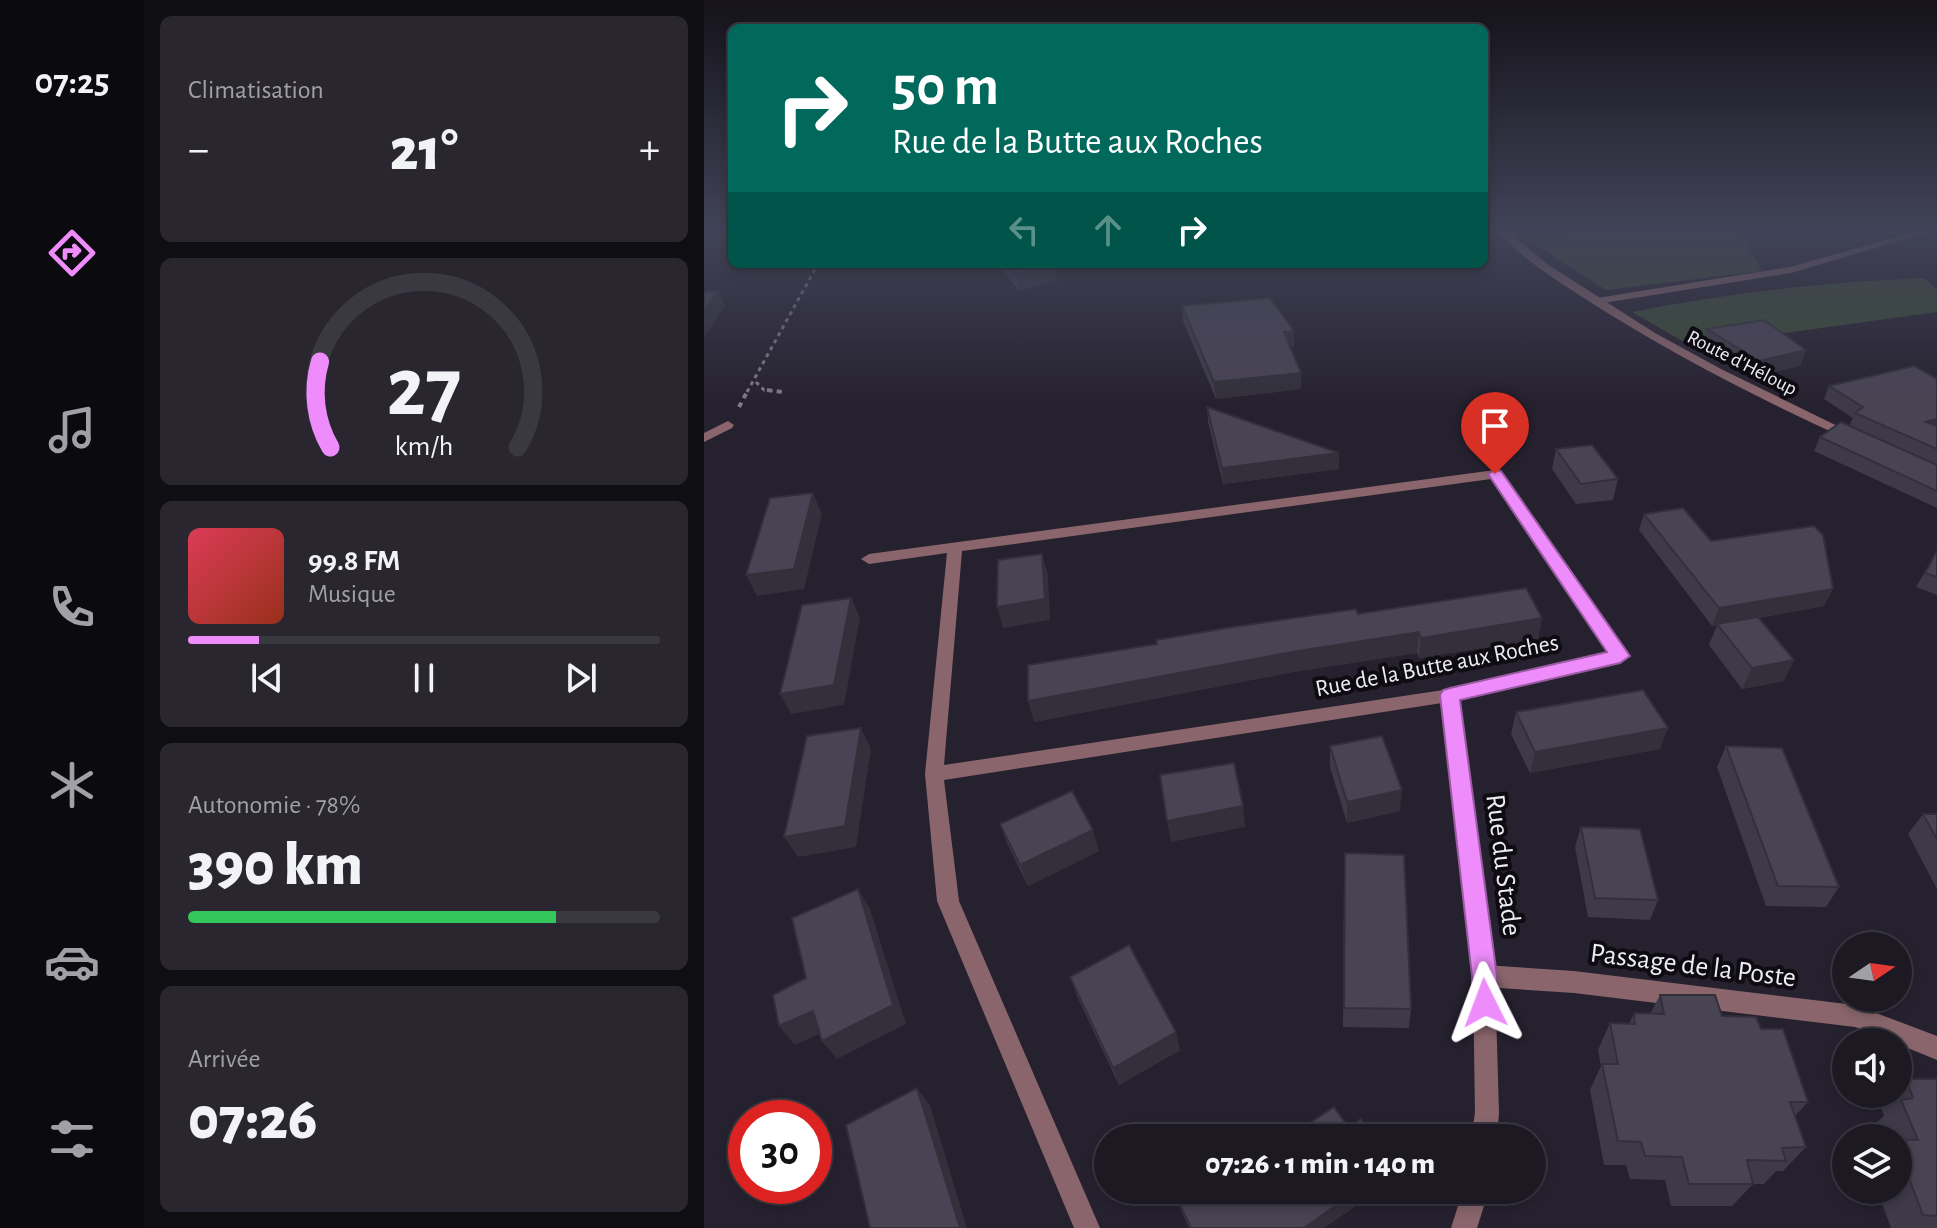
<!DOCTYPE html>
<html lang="fr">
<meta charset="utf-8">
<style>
:root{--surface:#1c1923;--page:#292630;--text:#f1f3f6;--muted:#a0a0a6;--line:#3a3841;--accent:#ed8cfa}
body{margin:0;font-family:"Alegreya Sans",sans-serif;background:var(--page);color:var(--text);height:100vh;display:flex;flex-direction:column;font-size:30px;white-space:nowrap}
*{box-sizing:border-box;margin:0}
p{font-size:26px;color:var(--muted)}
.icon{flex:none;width:44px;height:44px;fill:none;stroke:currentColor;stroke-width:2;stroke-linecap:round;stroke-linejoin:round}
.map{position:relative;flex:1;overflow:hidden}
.details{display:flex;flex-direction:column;gap:16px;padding:16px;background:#0f0e13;width:560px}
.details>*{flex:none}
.top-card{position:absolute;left:24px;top:24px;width:760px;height:244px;border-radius:12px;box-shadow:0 4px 12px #0003,0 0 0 2px var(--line);background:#00695c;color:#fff;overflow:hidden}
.needle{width:52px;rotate:77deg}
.fabs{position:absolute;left:1128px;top:932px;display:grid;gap:16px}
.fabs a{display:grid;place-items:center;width:80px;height:80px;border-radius:50%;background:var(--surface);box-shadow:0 4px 12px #0003,0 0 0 2px var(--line);font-size:40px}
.speed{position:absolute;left:24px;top:1100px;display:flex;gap:16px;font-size:40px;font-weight:700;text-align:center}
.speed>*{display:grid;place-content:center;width:104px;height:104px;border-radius:50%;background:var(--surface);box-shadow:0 4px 12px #0003,0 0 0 2px var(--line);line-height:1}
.speed .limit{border:12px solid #d22;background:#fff;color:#111}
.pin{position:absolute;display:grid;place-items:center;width:68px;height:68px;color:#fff;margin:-82px -34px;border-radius:50% 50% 50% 0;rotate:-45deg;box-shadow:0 0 8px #0007}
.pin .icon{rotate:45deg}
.me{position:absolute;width:88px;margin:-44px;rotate:357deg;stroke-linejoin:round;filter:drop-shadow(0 0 6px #0008)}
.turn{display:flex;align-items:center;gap:28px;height:168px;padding:0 32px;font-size:36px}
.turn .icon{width:104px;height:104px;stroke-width:2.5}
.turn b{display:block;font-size:56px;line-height:68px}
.lanes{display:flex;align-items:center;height:76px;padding:0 32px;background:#0003;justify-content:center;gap:40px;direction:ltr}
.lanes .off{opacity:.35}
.big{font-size:60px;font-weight:800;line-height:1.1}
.details .widget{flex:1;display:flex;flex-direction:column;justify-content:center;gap:12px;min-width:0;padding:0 28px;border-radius:12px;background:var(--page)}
.details .dial{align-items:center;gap:0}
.dial svg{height:208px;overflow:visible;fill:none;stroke:var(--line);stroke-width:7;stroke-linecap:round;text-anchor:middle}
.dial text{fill:var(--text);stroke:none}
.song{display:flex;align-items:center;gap:24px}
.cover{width:96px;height:96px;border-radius:12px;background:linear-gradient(135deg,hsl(350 70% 55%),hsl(10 70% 35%))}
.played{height:8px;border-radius:4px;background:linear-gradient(90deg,var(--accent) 15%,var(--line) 15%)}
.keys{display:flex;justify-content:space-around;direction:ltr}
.heat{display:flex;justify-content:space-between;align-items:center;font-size:44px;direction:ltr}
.charge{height:12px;border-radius:6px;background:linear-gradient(90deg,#34c759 78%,var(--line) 0)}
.trip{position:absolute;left:390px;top:1124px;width:452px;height:80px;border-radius:40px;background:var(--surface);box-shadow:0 4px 12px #0003,0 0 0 2px var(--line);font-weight:800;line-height:80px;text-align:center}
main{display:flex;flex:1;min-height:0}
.tab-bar{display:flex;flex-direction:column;width:144px;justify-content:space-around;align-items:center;background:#0b0a0e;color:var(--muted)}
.tab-bar .icon{width:56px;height:56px}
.tab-bar .on{color:var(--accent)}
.tab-bar b{font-size:36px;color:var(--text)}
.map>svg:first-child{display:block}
.green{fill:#3a4b34}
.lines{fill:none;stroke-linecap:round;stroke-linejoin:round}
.path-far1{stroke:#7e7a86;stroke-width:3;stroke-dasharray:4 4;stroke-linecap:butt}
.path{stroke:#7e7a86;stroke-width:4;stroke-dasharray:5 5;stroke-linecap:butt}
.service{fill:#8a666c;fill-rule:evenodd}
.minor{fill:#8a666c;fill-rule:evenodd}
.tertiary{fill:#8a666c;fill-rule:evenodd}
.wall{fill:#3f3a48}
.shaded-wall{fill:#33303b}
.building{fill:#494454;stroke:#33303b;stroke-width:2}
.route{fill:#ed8cfa;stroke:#9a5ba2;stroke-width:2}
.labels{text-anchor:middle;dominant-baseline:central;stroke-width:8;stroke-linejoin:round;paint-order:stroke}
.far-street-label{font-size:20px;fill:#eeecf5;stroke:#0e0c12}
.street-label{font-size:24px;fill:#eeecf5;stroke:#0e0c12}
.near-street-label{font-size:28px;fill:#eeecf5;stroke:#0e0c12}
</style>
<main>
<nav class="tab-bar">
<b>07:25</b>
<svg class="icon on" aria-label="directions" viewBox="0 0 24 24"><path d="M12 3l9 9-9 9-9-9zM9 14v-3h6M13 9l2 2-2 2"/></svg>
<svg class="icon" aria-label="music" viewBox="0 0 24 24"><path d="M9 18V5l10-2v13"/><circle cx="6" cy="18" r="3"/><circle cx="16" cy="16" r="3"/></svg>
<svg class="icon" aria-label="phone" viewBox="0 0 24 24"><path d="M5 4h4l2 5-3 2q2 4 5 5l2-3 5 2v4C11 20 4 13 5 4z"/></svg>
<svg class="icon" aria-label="climate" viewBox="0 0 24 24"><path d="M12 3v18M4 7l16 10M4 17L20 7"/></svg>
<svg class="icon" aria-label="car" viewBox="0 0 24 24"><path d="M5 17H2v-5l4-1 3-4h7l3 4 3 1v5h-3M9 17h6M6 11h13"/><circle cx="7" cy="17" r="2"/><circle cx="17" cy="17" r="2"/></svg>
<svg class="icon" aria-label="filters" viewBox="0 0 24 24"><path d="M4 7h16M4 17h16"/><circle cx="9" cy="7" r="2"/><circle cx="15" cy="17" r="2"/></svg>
</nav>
<section class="details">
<div class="widget"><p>Climatisation</p>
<div class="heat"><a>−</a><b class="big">21°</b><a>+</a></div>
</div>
<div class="widget dial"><svg viewBox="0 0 100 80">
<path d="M14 69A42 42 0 1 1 86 69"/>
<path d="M14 69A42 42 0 0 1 10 36" stroke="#ed8cfa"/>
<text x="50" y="56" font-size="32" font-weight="700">27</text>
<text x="50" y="72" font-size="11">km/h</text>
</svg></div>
<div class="widget">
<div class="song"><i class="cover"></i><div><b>99.8 FM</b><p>Musique</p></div></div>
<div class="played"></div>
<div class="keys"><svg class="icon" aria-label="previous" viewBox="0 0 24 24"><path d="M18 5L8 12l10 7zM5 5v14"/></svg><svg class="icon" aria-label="pause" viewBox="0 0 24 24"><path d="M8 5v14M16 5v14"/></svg><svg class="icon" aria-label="next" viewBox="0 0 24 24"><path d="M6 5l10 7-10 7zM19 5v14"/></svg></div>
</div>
<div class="widget"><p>Autonomie · 78%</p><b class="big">390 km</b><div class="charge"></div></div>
<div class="widget"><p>Arrivée</p><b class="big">07:26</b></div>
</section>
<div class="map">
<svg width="1233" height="1228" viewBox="0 0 1233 1228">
<rect width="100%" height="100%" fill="#26212f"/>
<!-- green -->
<g class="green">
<path d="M874,232h162l22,39 -156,19 -84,-54z"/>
<path d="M1220,278l13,12v22l-246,34 -59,-34c97,-19 193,-30 292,-34z"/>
</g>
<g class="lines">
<!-- path-far1 -->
<g class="path-far1">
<path d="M52,382l8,8 19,2"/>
<path d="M43,392l71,-128"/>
</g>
<!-- path -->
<g class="path">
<path d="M63,390l16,2"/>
<path d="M35,407l9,-17"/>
</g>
<!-- service -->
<g class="service">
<path d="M1210,232h15l-138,41 -194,31 -5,-3 5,-3 193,-31z"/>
<path d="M780,965l90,6 281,34 82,31v24l-39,-16v-2l-43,-15 -281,-34 -90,-6 -8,-3 -3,-8 3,-8z"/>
</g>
<!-- minor -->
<g class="minor">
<path d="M24,421l6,4 -2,3 -28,14v-9z"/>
<path d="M791,470l5,1 128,185 -2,4 -6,2 -161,37 36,277 4,137 -2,25h-26l4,-25 -2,-137 -31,-273 -498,77 15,121 141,327h-26l-137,-327 -12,-127 22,-221 -78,11 -8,-5 8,-5zM787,479l118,174 -159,36 -506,76 18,-214z"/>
<path d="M759,1190h26l-12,38h-26z"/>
</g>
<!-- tertiary -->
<path class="tertiary" d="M795,232h10l38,32 108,69 66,36 137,67 -6,4 -5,-1c-90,-41 -177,-86 -260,-139 -31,-20 -64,-40 -88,-68z"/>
</g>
<!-- wall -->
<g class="wall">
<path d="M293,264h56l4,17 -38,10z"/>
<path d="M478,306l112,41h-4l11,26v16l-85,10 -33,-78z"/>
<path d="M1003,329l99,21 -6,16 -47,11 -50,-33z"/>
<path d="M1233,379v129l-123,-57 6,-14 29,-11 4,-8 -29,-19 5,-13z"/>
<path d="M503,407l132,46v16l-116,15 -15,-62z"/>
<path d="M852,449l62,30 -5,21 -37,4 -24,-35z"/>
<path d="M940,514l67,27 113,65 -65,12 25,63 -42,8 -33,-44 8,-20 -5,1 -73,-96z"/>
<path d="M1233,551v44l-21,-8z"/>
<path d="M654,614l184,4 -4,21 -119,19 -2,-5 -124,19 -259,50z"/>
<path d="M812,712l144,37 -130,24 -19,-39z"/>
<path d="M626,746l70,65 -53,12 -17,-56z"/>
<path d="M1022,746l113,141 -13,20 -60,-1 -49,-139z"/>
<path d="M1219,814h14v75l-29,-55z"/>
<path d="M296,824l99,27 -71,35 -20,-41z"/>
<path d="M877,827l77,73 -8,20 -62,-3 -13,-70z"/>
<path d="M640,873l67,136 -2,19 -66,-1z"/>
<path d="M366,977l110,73 -61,35 -42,-89z"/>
<path d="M956,995l101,34 47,73 -13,14 11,31 -23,24h-7l-12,13h-11l-21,22h-61l-6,-26 -35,-1 -4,-14h-22l-14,-75 11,-24 -3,-16 12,-27 19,1 5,-11 16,1z"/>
<path d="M1202,1079h31v149h-46l-14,-38h21v-52h-18l-5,-14 9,-8 -4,-12 10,-10h8v-8z"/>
<path d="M468,1190h203v2l-51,36h-135z"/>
</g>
<!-- shaded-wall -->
<g class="shaded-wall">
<path d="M350,265l3,16 -38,10 -3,-17z"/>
<path d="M14,291l7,15 -21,31v-26z"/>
<path d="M590,331v16l-9,1 -1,-16z"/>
<path d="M1102,350l-6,16 -47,11 6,-16z"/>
<path d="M597,373v16l-85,10 -2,-17z"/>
<path d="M1233,419v12l-11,-9z"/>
<path d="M635,453v16l-116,15 -1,-16z"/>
<path d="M109,493l9,21 -18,75 -47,7 -11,-21z"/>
<path d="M338,554l6,20 2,46 -47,8 -6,-21z"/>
<path d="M1129,589l-9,17 -112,20 7,-18z"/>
<path d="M147,598l9,20 -16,87 -53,9 -11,-20z"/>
<path d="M838,618l-4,21 -119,19 2,-20z"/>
<path d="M715,632l-2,21 -124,19 -259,50 -6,-21 264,-49z"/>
<path d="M1090,660l-10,21 -42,8 10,-21z"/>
<path d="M157,728l10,21 -15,98 -58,10 -14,-20z"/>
<path d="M964,728l-8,21 -130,24 5,-21z"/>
<path d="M698,790l-2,21 -53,12v-21z"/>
<path d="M539,806l2,21 -74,15 -4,-21z"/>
<path d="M389,830l6,21 -71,35 -8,-21z"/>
<path d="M154,889l12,20 36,115 -69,35 -15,-18z"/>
<path d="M109,1011l15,19 -33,15 -16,-19z"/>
<path d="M472,1032l4,18 -61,35 -6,-17z"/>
<path d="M213,1088l13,17 37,123h-7z"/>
<path d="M653,1190h18v2l-51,36h-20z"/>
</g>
<!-- building -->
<g class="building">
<path d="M303,264h46l1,1 -38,9z"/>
<path d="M14,291l-14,20v-19z"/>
<path d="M566,298l24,33 -10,1 17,41 -87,9 -32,-76z"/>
<path d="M1060,320l42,30 -47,11 -52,-32z"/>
<path d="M1210,366l23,13v40l-11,3 11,4v23l-82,-36 8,-6 -34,-21z"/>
<path d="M503,407l132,46 -117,15z"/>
<path d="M1137,422l96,43v26l-117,-54z"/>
<path d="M888,445l26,34 -37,5 -25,-35z"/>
<path d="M109,493l-19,76 -48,6 24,-77z"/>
<path d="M979,508l28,33 103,-15 9,9 10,54 -114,19 -75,-94z"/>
<path d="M1233,551v26l-12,-4z"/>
<path d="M338,554l3,45 -48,8 1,-47z"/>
<path d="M822,588l16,30 -121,20 -2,-6 -127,20 -264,49v-36l129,-21 -1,-4 77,-13 123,-18 2,5z"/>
<path d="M147,598l-17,87 -54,9 22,-89z"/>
<path d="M1054,617l36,43 -42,8 -35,-44z"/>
<path d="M939,690l25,38 -133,24 -19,-40z"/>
<path d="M157,728l-16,98 -61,11 23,-101z"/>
<path d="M678,736l20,54 -55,12 -17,-56z"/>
<path d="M1022,746l56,2 57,139 -61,-1z"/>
<path d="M530,763l9,43 -76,15 -7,-46z"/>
<path d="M368,791l21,39 -73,35 -20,-41z"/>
<path d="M1219,814h14v25z"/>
<path d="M877,827l59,2 18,71 -63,-2z"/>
<path d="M641,853l59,2 7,154 -67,-1z"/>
<path d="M154,889l35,116 -71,36 -9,-30 -34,15 -6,-31 33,-17 -14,-60z"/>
<path d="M425,945l47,87 -63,36 -43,-91z"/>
<path d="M956,995h55l7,21 34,1 5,12h22l25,73h-18l16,45 -24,1 4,13 -39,-1 6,24h-64l-7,-27 -37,-1 -4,-14 -23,-1 -16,-77h16l-8,-41 25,1 -1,-11 30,1z"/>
<path d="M1202,1079h31v137l-14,-1 -25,-65v-10h20l-17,-40 12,-2z"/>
<path d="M213,1088l43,140h-90l-24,-103z"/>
<path d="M630,1107l15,21 12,-9 12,19h-86z"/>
<path d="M469,1190h184l-53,38h-113z"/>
</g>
<!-- sky -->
<linearGradient id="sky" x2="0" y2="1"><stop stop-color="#15121a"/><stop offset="0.57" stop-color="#414358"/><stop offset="1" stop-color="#414358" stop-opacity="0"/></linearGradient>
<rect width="1233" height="404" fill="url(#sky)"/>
<!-- route -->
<path class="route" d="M791,470l6,1 129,185 -10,7 -160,37 37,276 1,27 -4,9 -9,4 -9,-4 -4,-9v-27l-32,-281 3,-5 7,-2 157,-36 -119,-178z"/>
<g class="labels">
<!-- far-street labels -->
<g class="far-street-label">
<text transform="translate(1038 363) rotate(27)">Route d'Héloup</text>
</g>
<!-- street labels -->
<g class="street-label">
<text transform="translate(733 666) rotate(-11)">Rue de la Butte aux Roches</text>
</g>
<!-- near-street labels -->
<g class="near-street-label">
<text transform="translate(799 865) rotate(83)">Rue du Stade</text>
<text transform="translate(989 966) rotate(7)">Passage de la Poste</text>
</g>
</g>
</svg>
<div class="fabs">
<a><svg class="needle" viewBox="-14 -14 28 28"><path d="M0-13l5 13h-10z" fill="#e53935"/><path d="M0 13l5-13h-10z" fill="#a0a0a6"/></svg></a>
<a><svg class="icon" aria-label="sound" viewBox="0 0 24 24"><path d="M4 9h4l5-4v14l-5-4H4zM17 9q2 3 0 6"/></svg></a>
<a><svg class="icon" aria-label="layers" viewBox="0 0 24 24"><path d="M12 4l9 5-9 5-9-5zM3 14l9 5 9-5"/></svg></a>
</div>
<div class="speed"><div class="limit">30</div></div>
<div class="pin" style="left:791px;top:474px;background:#d93025"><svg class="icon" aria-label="arrive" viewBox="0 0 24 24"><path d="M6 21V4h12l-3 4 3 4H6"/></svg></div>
<svg class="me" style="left:781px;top:1003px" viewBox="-20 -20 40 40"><path d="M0-17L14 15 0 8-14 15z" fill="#ed8cfa" stroke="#fff" stroke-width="4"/></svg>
<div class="trip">07:26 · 1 min · 140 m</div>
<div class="top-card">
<div class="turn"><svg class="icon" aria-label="right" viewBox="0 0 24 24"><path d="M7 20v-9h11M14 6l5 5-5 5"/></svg><div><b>50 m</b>Rue de la Butte aux Roches</div></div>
<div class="lanes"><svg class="icon off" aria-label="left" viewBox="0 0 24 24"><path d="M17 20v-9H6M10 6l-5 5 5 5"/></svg><svg class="icon off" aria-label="ahead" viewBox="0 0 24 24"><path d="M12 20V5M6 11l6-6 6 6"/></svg><svg class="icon" aria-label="right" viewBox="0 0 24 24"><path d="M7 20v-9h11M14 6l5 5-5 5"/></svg></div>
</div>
</div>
</main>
